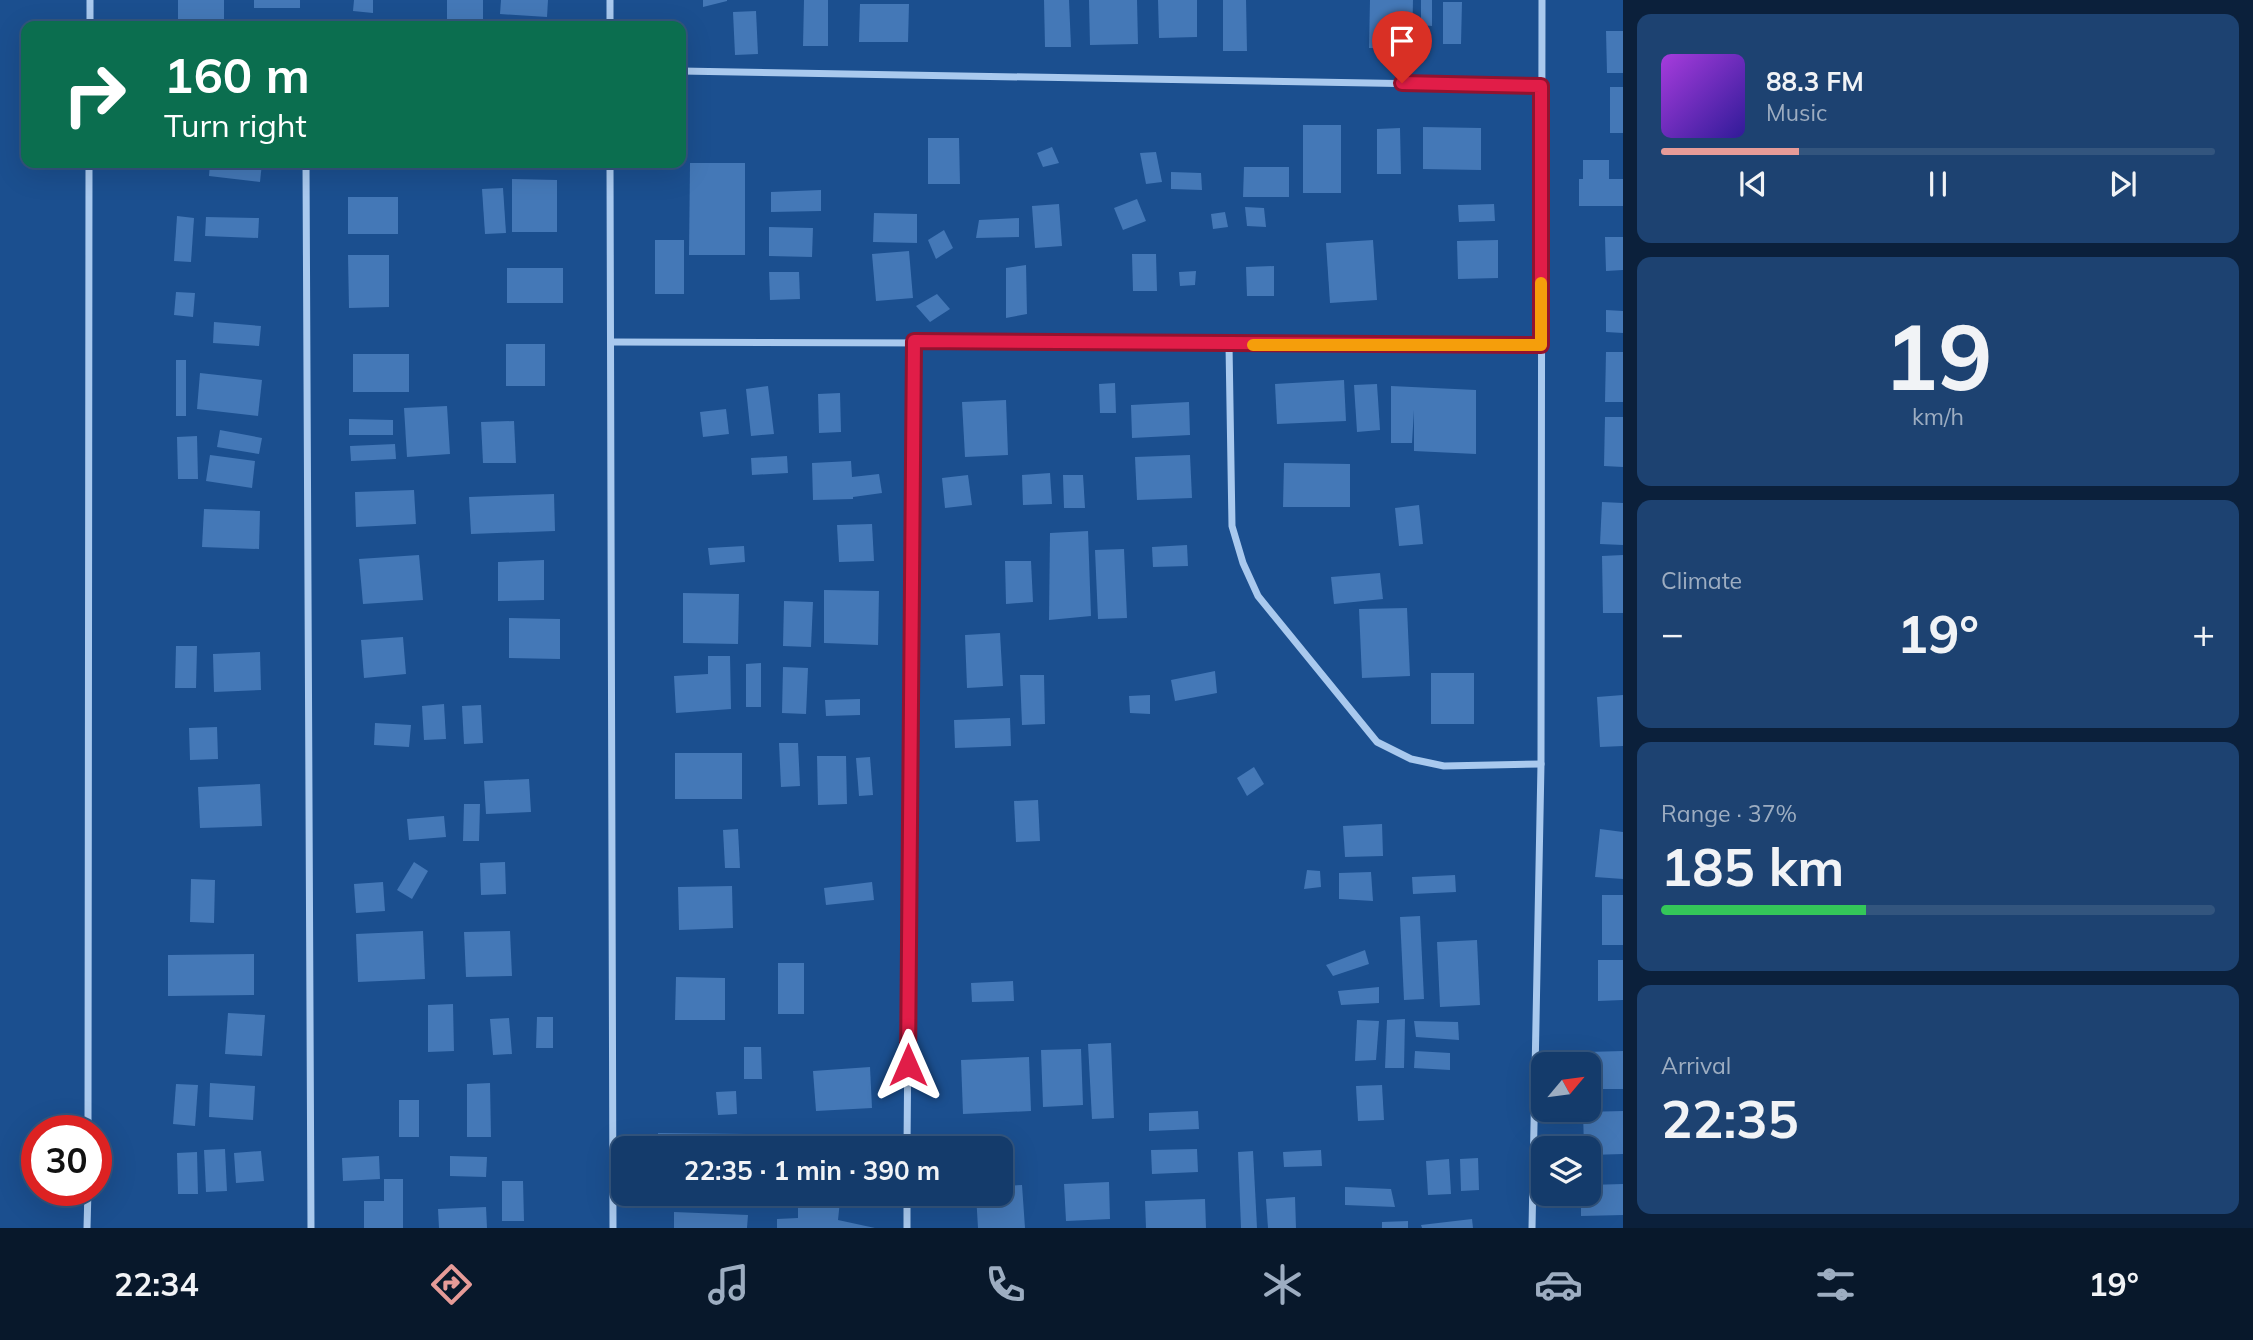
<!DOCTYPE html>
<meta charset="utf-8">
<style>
:root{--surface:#143b6b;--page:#1d4271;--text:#f1f3f6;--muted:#9dadc1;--line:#33557e;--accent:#e69b98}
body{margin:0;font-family:Mulish,sans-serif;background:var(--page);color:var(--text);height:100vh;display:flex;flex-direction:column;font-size:26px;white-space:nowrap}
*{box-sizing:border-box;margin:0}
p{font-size:23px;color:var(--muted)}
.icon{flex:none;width:38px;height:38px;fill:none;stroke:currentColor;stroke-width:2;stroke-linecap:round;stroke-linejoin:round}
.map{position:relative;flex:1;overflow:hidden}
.panel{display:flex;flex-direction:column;gap:14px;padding:14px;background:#0b203b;width:630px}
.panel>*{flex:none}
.guide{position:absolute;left:21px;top:21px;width:665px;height:147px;border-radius:14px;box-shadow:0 7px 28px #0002,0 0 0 2px var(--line);background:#0b6e4f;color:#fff;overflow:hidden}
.needle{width:46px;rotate:61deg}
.fabs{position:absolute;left:1531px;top:1052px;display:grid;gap:14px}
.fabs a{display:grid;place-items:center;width:70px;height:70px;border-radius:14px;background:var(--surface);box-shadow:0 7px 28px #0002,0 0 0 2px var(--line);font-size:35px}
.speed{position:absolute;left:21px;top:1115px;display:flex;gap:14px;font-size:35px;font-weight:700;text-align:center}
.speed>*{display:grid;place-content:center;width:91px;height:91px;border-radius:50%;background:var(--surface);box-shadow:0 7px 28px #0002,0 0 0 2px var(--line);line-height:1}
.speed .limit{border:10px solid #d22;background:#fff;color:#111}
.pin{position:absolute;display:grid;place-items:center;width:60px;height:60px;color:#fff;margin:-72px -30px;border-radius:50% 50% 50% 0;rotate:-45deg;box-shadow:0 0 7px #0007}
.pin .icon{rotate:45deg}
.me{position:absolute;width:77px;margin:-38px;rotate:0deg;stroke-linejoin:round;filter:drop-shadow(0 0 5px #0008)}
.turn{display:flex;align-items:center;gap:24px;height:147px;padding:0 28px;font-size:32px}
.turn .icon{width:91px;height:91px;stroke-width:2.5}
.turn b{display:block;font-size:49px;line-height:60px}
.big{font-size:52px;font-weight:700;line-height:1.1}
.panel .tile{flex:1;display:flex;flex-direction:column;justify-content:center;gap:10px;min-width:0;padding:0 24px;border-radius:14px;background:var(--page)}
.panel .dial{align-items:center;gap:0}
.dial b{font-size:91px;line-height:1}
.song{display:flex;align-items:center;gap:21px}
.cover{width:84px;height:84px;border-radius:10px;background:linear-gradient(135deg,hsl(280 70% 55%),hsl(250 70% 35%))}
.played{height:7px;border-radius:4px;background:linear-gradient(90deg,var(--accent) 25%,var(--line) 25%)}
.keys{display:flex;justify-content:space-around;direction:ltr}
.heat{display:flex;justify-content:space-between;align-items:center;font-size:38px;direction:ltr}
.charge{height:10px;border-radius:5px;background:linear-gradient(90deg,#34c759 37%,var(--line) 0)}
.trip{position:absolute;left:611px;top:1136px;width:402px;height:70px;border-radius:14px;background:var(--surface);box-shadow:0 7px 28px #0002,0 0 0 2px var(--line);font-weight:700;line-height:70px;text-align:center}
.menu{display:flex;height:112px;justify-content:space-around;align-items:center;background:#08182b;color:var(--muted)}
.menu .icon{width:49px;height:49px}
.menu .on{color:var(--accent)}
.menu b{font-size:32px;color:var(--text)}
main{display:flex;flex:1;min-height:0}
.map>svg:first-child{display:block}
.building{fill:#4478b7}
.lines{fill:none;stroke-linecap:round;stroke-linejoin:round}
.minor{stroke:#a9c9ee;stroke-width:7}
.route-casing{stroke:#92132f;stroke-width:18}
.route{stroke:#e11d48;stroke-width:12}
.slow{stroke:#f59e0b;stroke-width:12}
</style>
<main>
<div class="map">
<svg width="1623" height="1228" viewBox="0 0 1623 1228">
<rect width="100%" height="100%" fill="#1b4f8f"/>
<!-- building -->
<g class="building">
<rect x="178" y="0" width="46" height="23"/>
<rect x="254" y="0" width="46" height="8"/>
<path d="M354,0h19v13l-20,-2z"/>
<rect x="447" y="0" width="36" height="19"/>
<path d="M501,0h47l-1,17 -47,-3z"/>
<path d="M703,0h24v1l-24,6z"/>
<path d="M804,0h24v46h-25z"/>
<path d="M1044,0h25l2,47h-26z"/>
<path d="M1089,0h48l1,44 -48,1z"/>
<path d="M1158,0h39v37l-38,1z"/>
<path d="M1223,0h23l1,51h-24z"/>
<path d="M1370,0h43l-1,49 -43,-1z"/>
<path d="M1421,0h11v26l-11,-1z"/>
<path d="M1443,2h19l-1,42h-18z"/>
<path d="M860,4h49l-1,38h-49z"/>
<path d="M756,11l2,43 -23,1 -2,-43z"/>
<path d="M1606,31h17v42h-16z"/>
<rect x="1610" y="87" width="13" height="46"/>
<rect x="1303" y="125" width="38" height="68"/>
<path d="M1423,127l58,1v42l-58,-1z"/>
<path d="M1400,128l1,46h-24v-45z"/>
<path d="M928,138h31l1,46h-32z"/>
<path d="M1052,147l7,16 -16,4 -6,-14z"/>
<path d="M1156,152l6,30 -16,2 -6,-31z"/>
<path d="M1583,160h26v19h14v27h-44v-27h4z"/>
<path d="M210,163h52l-2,19 -51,-6z"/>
<path d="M690,163h55v92h-56z"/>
<path d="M1244,167h45v30h-46z"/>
<path d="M1171,172l30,1 1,17 -31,-1z"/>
<path d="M512,179l45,1v52h-45z"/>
<path d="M503,188l3,45 -21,1 -3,-45z"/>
<path d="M821,190v21l-50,1v-20z"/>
<rect x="348" y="197" width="50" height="37"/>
<path d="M1137,199l9,22 -23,9 -9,-22z"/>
<path d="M1059,204l3,42 -27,2 -3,-42z"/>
<path d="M1494,204l1,17 -36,1 -1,-17z"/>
<path d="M1245,207l19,1 2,19 -19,-1z"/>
<path d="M1225,212l3,15 -15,2 -2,-15z"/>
<path d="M874,213l43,1v29l-44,-1z"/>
<path d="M177,216l17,2 -3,44 -17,-1z"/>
<path d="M206,217l53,1 -1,20 -53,-2z"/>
<path d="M1019,218v19l-43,1 3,-18z"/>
<path d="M769,227l44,1 -1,29 -43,-1z"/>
<path d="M944,230l9,18 -17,11 -8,-19z"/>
<path d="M1605,237h18v33l-17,1z"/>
<rect x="655" y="240" width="29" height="54"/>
<path d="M1373,240l4,60 -47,3 -4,-60z"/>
<path d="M1498,240v38l-40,1 -1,-38z"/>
<path d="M909,251l4,47 -37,3 -4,-47z"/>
<path d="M1132,254h24l1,37h-24z"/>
<path d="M348,255h41v52l-40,1z"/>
<path d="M1026,265l1,49 -21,4v-50z"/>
<path d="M1274,266v30h-27l-1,-29z"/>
<rect x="507" y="268" width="56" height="35"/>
<path d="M1196,271l-1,14 -15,1 -1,-14z"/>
<path d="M769,272h30l1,27 -30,1z"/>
<path d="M176,292l19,1 -2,24 -19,-2z"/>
<path d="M937,294l13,15 -20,13 -14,-16z"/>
<path d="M1606,310l17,1v22l-17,-1z"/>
<path d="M214,322l47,4 -2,20 -46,-3z"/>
<rect x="506" y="344" width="39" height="42"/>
<path d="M1606,352h17v50h-18z"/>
<rect x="353" y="354" width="56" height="38"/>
<rect x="176" y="360" width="10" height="56"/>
<path d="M200,373l62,7 -4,36 -61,-7z"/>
<path d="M1344,380l2,41 -69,3 -2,-40z"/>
<path d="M1115,383l1,30h-16l-1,-29z"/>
<path d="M1377,384l3,46 -23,2 -3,-47z"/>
<path d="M768,386l6,48 -23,2 -5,-47z"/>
<path d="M1391,386l85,4v64l-62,-3v-41l-2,33h-21z"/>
<path d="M840,393l1,39 -22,1 -1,-39z"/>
<path d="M1006,400l2,55 -43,2 -3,-55z"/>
<path d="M1189,402l1,33 -58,3 -1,-33z"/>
<path d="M447,406l3,48 -43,3 -3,-49z"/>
<path d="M726,409l3,25 -26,3 -3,-25z"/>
<path d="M1605,417h18v50l-19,-1z"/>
<path d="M349,419l44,1v15h-44z"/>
<path d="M514,421l2,42h-33l-2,-41z"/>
<path d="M220,430l42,8 -3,16 -42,-7z"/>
<path d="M197,436l1,43h-20l-1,-42z"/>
<path d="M395,444l1,15 -45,2 -1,-15z"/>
<path d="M210,455l45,6 -3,27 -46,-7z"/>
<path d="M1190,455l2,43 -55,2 -2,-43z"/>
<path d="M787,456l1,17 -36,2 -1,-17z"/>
<path d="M851,461l1,16 27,-3 3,19 -29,4v2l-40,1 -1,-37z"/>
<path d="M1284,463l66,1v43h-67z"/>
<path d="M1050,473l2,31 -29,1 -1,-30z"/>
<path d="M968,475l4,30 -27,3 -3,-30z"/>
<path d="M1063,475h20l2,33h-21z"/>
<path d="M414,490l2,34 -60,3 -1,-35z"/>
<path d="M554,494l1,37 -84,3 -2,-37z"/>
<path d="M1602,502l21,1v42l-23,-1z"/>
<path d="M1419,505l4,39 -24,2 -4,-38z"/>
<path d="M204,509l56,2 -1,38 -57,-2z"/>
<path d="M872,524l2,37 -35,1 -2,-37z"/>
<path d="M1088,531l3,85 -42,4 1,-87z"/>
<path d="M1187,545l1,21 -35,1 -1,-20z"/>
<path d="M744,546l1,16 -35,3 -2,-17z"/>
<path d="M1124,549l3,69 -29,1 -3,-69z"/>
<path d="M419,555l4,45 -60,4 -4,-45z"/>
<path d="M1623,555v58h-20l-1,-57z"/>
<path d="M544,560v40l-46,1v-39z"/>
<path d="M1005,561h26l2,41 -27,2z"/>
<path d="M1380,573l3,26 -49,5 -3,-27z"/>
<path d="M824,590l55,1 -1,54 -54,-2z"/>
<path d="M683,593l56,1 -1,50 -55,-1z"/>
<path d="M784,601l29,1 -2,45 -28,-1z"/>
<path d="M1407,608l3,68 -48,2 -3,-69z"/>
<path d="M509,618l51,1v40l-51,-1z"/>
<path d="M1000,633l3,53 -36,2 -2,-53z"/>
<path d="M403,637l3,37 -42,4 -3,-38z"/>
<path d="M176,646h21l-1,42h-21z"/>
<path d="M260,652l1,38 -47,2 -1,-38z"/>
<path d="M708,656h22l1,53 -55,4 -2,-37 34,-2z"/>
<path d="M761,663v44h-15v-43z"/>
<path d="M783,667l25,1 -2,46 -24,-1z"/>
<path d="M1215,671l2,22 -42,8 -4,-21z"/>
<rect x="1431" y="673" width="43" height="51"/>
<path d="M1020,675h24l1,49 -23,1z"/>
<path d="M1150,695v19l-20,-1 -1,-17z"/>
<path d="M1623,695v51l-23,1 -3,-50z"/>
<path d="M860,699v16l-34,1 -1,-16z"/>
<path d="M444,704l2,35 -22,1 -2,-34z"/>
<path d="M481,705l2,38 -19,1 -2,-38z"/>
<path d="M1010,718l1,28 -56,2 -1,-28z"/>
<path d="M375,723l36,2 -2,22 -35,-2z"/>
<path d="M217,727l1,32 -28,1 -1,-32z"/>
<path d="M779,743h19l2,43 -19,1z"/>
<rect x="675" y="753" width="67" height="46"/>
<path d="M817,756h29l1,48 -29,1z"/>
<path d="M870,757l3,38 -14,1 -3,-38z"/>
<path d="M1254,767l10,17 -17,12 -10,-18z"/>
<path d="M529,779l2,33 -45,2 -2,-33z"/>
<path d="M260,784l2,42 -62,2 -2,-41z"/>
<path d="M1038,800l2,41 -24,1 -2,-41z"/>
<path d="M464,804h16l-1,37h-16z"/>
<path d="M444,816l2,21 -37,3 -2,-21z"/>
<path d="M1382,824l1,32 -38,1 -2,-31z"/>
<path d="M738,829l2,39h-15l-2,-38z"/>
<path d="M1600,829l23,3v47l-28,-2z"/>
<path d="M414,862l14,9 -16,28 -15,-9z"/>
<path d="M505,862l1,32 -25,1 -1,-32z"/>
<path d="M1307,870l13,1 1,16 -17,2z"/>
<path d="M1371,872l2,29 -34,-2v-26z"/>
<path d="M1455,875l1,17 -43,2 -1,-17z"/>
<path d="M191,879l24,1 -1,43 -24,-1z"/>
<path d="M383,882l2,29 -29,2 -2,-29z"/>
<path d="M872,882l2,18 -48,5 -2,-17z"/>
<path d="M732,886l1,42 -54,2 -1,-43z"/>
<rect x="1602" y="895" width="21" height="50"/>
<path d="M1420,916l4,83 -20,1 -4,-83z"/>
<path d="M423,931l2,48 -67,3 -2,-48z"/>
<path d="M510,931l2,45 -46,1 -2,-45z"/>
<path d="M1477,940l3,65 -40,2 -3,-65z"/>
<path d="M1365,950l4,14 -36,12 -7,-11z"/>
<path d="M254,954v41l-86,1v-41z"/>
<path d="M1598,960h25v40l-25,1z"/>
<rect x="778" y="963" width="26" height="51"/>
<path d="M676,977l49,1v42h-50z"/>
<path d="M1013,981l1,20 -42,1 -1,-19z"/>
<path d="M1379,987v16l-38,2 -3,-14z"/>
<path d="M453,1004l1,47 -26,1v-47z"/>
<path d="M228,1013l37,2 -3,41 -37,-2z"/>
<path d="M537,1017h16v31h-17z"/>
<path d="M509,1018l3,36 -19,1 -3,-36z"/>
<path d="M1405,1019l-1,49h-19l2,-48z"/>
<path d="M1357,1020l22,1 -3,39 -21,1z"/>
<path d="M1414,1021l44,1 1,18 -43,-3z"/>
<path d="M1111,1043l3,75 -22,1 -4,-75z"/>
<path d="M744,1047h17l1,32h-18z"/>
<path d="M1081,1049l2,56 -40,2 -2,-57z"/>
<path d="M1415,1051l35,2v17l-36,-2z"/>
<path d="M1623,1051v38h-34l-2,-37z"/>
<path d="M1029,1057l2,54 -68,3 -2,-54z"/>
<path d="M870,1067l2,41 -56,3 -3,-40z"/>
<path d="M210,1083l45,3 -2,34 -44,-3z"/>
<path d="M490,1083l1,54h-24v-53z"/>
<path d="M176,1084l22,1 -3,41 -22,-2z"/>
<path d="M1382,1085l2,35 -26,1 -2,-35z"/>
<path d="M736,1091l1,23 -19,1 -2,-23z"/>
<rect x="399" y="1100" width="20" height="37"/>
<path d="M1198,1111l1,18 -50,2v-18z"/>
<path d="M1623,1111v43l-34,1v-7h-5l-1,-36z"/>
<path d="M658,1133l89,1v14h-89z"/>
<path d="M225,1149l2,42 -21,1 -2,-42z"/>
<path d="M1197,1149l1,23 -46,2 -1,-24z"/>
<path d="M1321,1150l1,16 -38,1 -1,-15z"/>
<path d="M261,1151l3,30 -28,2 -2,-30z"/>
<path d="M1253,1151l4,77h-16l-3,-76z"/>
<path d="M197,1152l1,42h-20l-1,-41z"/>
<path d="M379,1156l1,23 -37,2 -1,-23z"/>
<path d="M450,1156l37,1 -1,20 -36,-1z"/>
<path d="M1478,1158l1,32 -18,1 -1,-32z"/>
<path d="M1449,1159l2,35 -23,1 -2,-34z"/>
<path d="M384,1179h19v49h-39v-27h20z"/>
<path d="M502,1181h21l1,40h-22z"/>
<path d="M1109,1182l1,37 -44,2 -2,-37z"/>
<path d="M1623,1184v31l-42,1v-22h8v-9z"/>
<path d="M1022,1185l3,43h-47l-2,-34h25v-8z"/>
<path d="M1345,1187l46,2 4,18 -50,-2z"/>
<path d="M798,1197l42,4 -2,19 37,8h-98v-9l21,-1z"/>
<path d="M1295,1197l1,31h-28l-2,-29z"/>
<path d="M1205,1199l1,29h-60l-1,-27z"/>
<path d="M486,1207l1,21h-48l-1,-19z"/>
<path d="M674,1212l74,3 -1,13h-73z"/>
<path d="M1472,1219l1,9h-51l-1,-3z"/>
<path d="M1408,1221v7h-26v-6z"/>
</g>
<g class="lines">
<!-- minor -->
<g class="minor">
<path d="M90,26v-26"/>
<path d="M610,26v-26"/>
<path d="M681,71l860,15"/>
<path d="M306,163l5,1065"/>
<path d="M610,163l3,1065"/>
<path d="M612,342l929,3"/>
<path d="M1229,345l3,181 11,37 15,33 119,146 34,17 33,7 97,-2"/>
<path d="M88,1130l1,-967"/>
<path d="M907,1148l7,-807"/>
<path d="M87,1228l1,-38"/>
<path d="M907,1228v-34"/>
<path d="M1532,1228l9,-464 1,-764"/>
</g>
</g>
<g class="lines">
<defs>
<path id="route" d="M908,1065l6,-724 627,4v-259l-139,-3"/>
</defs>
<!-- route casing -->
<use href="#route" class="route-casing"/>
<!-- route -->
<use href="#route" class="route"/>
<!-- slow -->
<path class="slow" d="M1253,345h288v-62"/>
</g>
</svg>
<div class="fabs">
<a><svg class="needle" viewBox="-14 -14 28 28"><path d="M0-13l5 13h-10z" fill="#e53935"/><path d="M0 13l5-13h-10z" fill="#9dadc1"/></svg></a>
<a><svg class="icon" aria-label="layers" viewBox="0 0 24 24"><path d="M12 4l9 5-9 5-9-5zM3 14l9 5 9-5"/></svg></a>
</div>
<div class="speed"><div class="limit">30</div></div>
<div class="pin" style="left:1402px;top:83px;background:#d93025"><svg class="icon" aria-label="arrive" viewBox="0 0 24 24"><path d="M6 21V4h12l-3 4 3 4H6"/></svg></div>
<svg class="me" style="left:908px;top:1065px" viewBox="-20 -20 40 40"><path d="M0-17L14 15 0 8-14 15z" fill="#e11d48" stroke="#fff" stroke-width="4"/></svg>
<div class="trip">22:35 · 1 min · 390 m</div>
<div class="guide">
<div class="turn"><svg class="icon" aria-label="right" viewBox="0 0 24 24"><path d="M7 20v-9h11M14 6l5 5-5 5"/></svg><div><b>160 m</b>Turn right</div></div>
</div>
</div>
<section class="panel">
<div class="tile">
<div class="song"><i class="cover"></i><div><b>88.3 FM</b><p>Music</p></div></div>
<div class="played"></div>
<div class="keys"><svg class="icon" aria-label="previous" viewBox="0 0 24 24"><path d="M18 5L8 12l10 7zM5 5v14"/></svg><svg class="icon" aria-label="pause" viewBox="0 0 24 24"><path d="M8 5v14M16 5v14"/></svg><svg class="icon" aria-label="next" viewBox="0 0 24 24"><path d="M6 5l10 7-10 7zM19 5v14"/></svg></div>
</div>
<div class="tile dial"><b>19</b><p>km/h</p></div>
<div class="tile"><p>Climate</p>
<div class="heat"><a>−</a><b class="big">19°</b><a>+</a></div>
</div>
<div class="tile"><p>Range · 37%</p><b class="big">185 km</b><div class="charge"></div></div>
<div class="tile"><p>Arrival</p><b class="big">22:35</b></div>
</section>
</main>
<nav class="menu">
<b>22:34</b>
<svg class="icon on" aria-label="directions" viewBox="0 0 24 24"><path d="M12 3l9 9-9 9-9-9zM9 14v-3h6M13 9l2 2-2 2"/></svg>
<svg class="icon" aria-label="music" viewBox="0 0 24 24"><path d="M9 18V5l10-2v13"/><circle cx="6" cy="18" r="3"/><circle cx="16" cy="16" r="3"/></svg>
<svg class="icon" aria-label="phone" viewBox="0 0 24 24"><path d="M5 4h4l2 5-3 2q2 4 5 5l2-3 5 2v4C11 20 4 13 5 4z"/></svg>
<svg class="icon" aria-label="climate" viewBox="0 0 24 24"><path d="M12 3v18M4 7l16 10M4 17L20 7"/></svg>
<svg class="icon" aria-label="car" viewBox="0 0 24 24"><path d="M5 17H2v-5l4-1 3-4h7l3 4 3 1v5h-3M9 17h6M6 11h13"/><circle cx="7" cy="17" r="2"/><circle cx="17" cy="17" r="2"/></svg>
<svg class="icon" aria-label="filters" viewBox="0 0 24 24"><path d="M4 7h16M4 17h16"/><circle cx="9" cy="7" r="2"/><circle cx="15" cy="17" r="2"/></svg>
<b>19°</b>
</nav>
